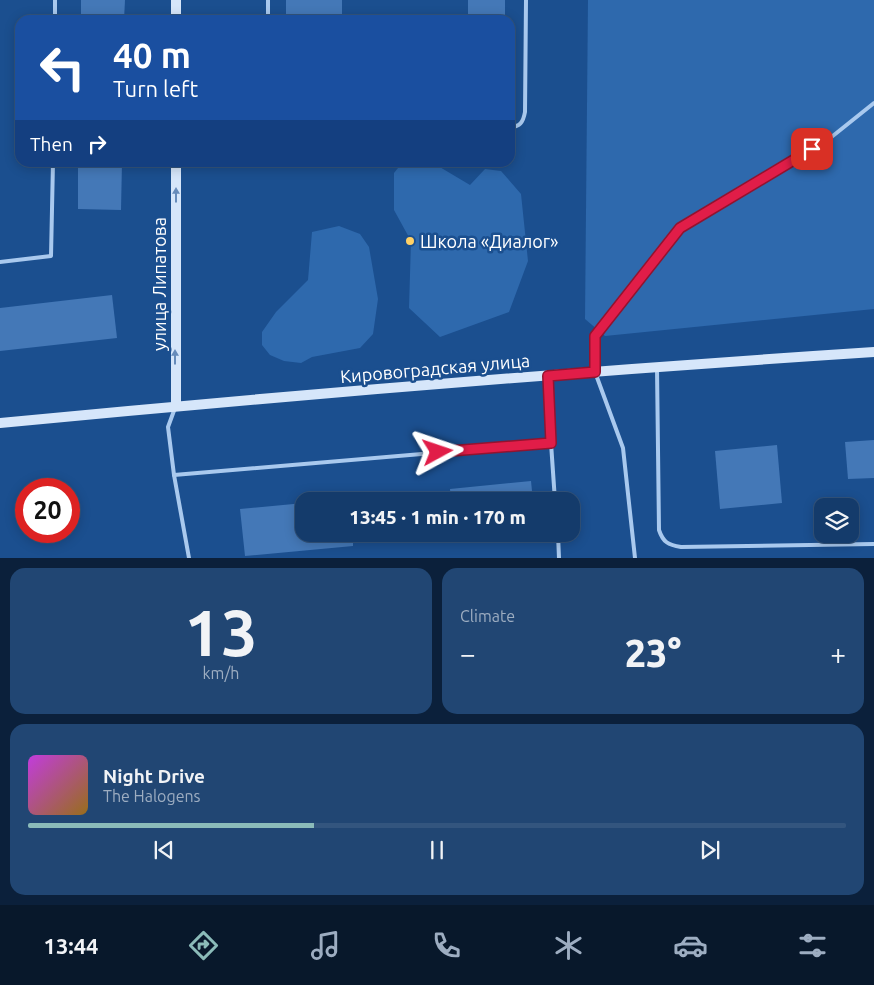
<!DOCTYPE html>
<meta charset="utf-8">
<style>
:root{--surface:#143b6b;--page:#214673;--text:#f1f3f6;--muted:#9dadc1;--line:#33557e;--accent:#8bbbb9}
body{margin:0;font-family:Ubuntu,sans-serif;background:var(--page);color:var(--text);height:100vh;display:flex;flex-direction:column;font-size:19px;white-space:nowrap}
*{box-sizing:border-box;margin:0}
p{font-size:16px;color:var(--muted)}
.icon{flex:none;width:28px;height:28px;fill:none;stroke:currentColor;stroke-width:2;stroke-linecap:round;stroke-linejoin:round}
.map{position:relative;height:558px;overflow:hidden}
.details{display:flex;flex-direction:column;gap:10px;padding:10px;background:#0b203b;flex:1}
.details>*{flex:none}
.banner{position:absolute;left:15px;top:15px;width:500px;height:152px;border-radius:15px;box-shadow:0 2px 12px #0003,0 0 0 1px var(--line);background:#1a4fa0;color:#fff;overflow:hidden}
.buttons{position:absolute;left:814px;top:498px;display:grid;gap:10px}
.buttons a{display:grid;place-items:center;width:45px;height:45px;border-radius:10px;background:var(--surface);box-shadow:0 2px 12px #0003,0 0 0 1px var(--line);font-size:25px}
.speed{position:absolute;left:15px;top:478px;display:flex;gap:10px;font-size:25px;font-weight:700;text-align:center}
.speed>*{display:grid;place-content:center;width:65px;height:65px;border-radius:50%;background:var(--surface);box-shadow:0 2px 12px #0003,0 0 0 1px var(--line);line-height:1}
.speed .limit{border:8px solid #d22;background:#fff;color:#111}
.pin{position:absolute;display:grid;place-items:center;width:42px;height:42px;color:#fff;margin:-21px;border-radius:10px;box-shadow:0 2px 8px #0006}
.me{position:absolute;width:55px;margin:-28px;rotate:85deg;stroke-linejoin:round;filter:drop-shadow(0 0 4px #0008)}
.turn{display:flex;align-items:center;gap:18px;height:105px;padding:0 15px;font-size:22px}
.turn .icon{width:65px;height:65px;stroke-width:2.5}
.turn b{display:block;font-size:35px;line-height:42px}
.then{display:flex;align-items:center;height:48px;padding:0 15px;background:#0003;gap:10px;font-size:19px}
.big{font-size:38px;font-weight:800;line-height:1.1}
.details .card{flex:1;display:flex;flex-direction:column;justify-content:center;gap:8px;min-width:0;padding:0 18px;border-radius:15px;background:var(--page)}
.details .dial{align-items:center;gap:0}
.dial b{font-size:65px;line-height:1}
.song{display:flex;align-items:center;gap:15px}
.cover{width:60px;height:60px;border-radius:8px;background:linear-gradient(135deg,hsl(290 70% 55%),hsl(40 70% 35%))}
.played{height:5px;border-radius:2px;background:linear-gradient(90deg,var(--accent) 35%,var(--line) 35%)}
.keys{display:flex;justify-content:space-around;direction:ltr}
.heat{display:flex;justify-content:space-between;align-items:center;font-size:28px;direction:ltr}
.details .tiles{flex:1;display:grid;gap:10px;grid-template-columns:1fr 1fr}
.card:last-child{grid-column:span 2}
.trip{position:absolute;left:295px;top:492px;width:285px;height:50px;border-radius:15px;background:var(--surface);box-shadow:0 2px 12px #0003,0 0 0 1px var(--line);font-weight:800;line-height:50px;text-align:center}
.dock{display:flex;height:80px;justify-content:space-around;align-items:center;background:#08182b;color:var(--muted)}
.dock .icon{width:35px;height:35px}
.dock .active{color:var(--accent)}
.dock b{font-size:22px;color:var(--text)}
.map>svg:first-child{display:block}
.green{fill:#2e69ad}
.building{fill:#4478b7}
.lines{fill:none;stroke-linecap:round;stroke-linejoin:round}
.lane{stroke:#a9c9ee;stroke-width:4}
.secondary{stroke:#d6e6fa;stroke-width:10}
.oneway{fill:#668bba}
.route-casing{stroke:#92132f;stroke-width:12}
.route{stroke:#e11d48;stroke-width:9}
.poi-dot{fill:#ffd166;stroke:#1b4f8f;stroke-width:2}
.labels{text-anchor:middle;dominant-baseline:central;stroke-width:5;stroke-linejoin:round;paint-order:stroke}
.poi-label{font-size:18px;fill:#fff;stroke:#1b4f8f;text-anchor:start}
.street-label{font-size:18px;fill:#fff;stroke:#1b4f8f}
</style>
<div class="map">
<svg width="874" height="558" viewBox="0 0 874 558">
<rect width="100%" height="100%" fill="#1b4f8f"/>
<!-- green -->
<g class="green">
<path d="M588,0h286v309l-269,27 -20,-17z"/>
<path d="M402,163h31l37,22 15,-16 16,2 20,23 7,67 -19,51 -69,25 -31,-29 2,-67 -17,-31v-37z"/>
<path d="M339,226l21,8 9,13 9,52 -5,35 -13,14 -48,9 -11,6 -17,-2 -14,-6 -8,-10v-13l14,-20 32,-32 4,-48z"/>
</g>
<!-- building -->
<g class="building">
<path d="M81,0h44l-1,20h-43z"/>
<rect x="286" y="0" width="56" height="20"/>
<rect x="468" y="0" width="37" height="20"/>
<path d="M78,162h44l-1,48 -43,-1z"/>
<path d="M112,295l5,43 -117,13v-43z"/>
<path d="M874,440v38l-26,1 -3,-37z"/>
<path d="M777,445l5,58 -62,6 -5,-58z"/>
<path d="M531,481l2,20h-82l-1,-12z"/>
<path d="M304,503v31h49v12l-108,10 -5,-47z"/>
</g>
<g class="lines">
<!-- lane -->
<g class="lane">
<path d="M55,20v-20"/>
<path d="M268,20v-20"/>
<path d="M510,128c10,-2 13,-5 15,-16l1,-112"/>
<path d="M0,262l51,-6 2,-94"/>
<path d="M657,368l2,162c4,12 9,15 22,17l193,-3"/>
<path d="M175,408l-7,19 6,48 15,83"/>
<path d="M551,443l4,58"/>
<path d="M174,475l377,-32 -3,-67"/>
<path d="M558,534l1,24"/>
<path d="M635,558l-12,-110 -28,-76v-36l85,-108 149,-89 45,-36"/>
</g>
<!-- secondary -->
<g class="secondary">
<path d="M176,20v-20"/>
<path d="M176,406v-244"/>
<path d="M0,423c291,-28 582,-52 874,-71"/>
</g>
</g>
<!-- one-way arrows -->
<defs><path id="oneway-solid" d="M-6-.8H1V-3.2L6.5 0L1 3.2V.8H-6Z" transform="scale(1.25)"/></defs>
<g class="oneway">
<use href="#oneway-solid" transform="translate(176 195) rotate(-90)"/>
<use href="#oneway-solid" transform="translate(175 357) rotate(-90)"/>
</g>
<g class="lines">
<defs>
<path id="route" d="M438,452l113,-9 -3,-67 47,-4v-36l85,-108 132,-79"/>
</defs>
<!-- route casing -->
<use href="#route" class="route-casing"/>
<!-- route -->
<use href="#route" class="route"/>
</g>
<!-- markers -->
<circle class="poi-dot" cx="410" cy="241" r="5"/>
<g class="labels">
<!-- poi labels -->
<g class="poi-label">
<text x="420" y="241">Школа «Диалог»</text>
</g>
<!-- street labels -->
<g class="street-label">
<text transform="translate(159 284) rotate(-90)">улица Липатова</text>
<text transform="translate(435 368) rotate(-5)">Кировоградская улица</text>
</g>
</g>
</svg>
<div class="buttons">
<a><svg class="icon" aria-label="layers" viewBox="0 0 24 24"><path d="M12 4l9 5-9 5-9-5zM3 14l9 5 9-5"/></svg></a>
</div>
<div class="speed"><div class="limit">20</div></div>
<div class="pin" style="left:812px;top:149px;background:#d93025"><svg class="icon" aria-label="arrive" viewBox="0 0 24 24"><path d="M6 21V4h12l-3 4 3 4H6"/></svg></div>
<svg class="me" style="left:438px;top:452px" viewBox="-20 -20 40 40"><path d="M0-17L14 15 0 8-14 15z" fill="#e11d48" stroke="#fff" stroke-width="4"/></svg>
<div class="trip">13:45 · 1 min · 170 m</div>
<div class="banner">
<div class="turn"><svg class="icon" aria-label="left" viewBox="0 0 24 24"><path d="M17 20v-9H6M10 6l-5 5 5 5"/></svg><div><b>40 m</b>Turn left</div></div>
<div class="then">Then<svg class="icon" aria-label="right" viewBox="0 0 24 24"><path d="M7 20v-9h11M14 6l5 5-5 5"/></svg></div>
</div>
</div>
<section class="details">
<div class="tiles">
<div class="card dial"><b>13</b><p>km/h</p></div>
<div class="card"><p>Climate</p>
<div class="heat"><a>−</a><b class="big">23°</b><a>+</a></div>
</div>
<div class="card">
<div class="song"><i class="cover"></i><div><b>Night Drive</b><p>The Halogens</p></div></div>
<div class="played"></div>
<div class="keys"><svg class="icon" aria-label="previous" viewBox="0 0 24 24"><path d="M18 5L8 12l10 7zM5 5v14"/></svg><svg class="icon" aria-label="pause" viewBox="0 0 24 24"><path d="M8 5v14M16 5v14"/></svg><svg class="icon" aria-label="next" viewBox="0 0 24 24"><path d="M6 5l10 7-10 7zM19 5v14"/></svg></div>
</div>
</div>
</section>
<nav class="dock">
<b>13:44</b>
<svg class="icon active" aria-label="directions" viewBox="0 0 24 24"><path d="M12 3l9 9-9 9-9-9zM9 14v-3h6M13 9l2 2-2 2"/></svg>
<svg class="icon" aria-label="music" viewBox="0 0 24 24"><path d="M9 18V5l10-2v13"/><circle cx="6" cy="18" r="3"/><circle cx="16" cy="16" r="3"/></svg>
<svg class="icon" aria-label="phone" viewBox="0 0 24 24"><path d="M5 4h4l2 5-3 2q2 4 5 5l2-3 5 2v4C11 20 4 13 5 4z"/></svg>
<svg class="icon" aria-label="climate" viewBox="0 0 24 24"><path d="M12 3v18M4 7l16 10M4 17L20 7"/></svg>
<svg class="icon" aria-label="car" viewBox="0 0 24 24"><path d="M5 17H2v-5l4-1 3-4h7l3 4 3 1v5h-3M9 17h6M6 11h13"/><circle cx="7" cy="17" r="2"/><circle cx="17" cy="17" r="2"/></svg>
<svg class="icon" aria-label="filters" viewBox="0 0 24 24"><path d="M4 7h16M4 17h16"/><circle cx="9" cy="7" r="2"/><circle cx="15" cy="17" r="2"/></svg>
</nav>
